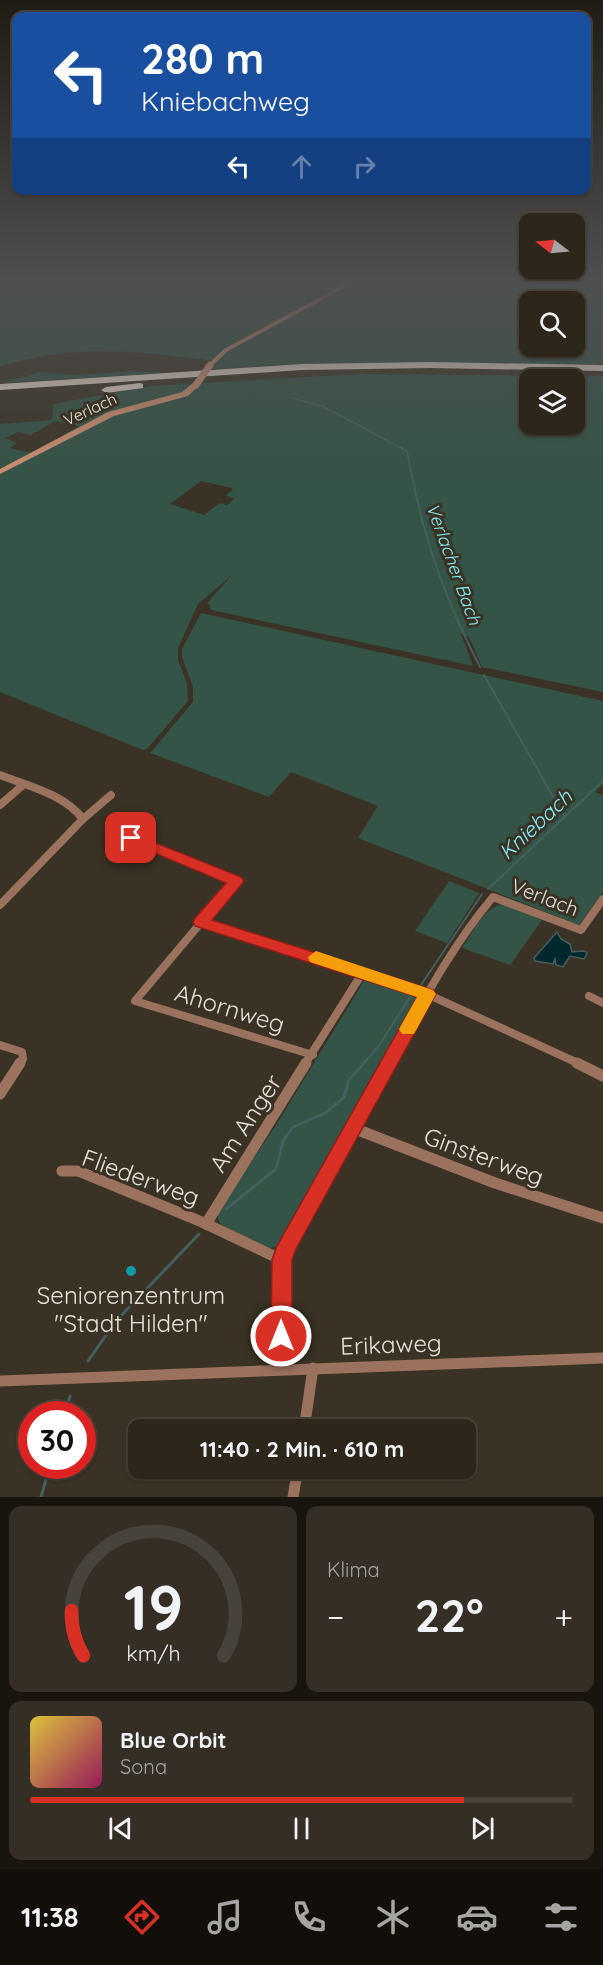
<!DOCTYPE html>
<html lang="de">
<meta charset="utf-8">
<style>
:root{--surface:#2c261b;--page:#342e24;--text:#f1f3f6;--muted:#a6a5a3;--line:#48433a;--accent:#d93025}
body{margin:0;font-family:Quicksand,sans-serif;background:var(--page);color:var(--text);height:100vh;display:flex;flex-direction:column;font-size:22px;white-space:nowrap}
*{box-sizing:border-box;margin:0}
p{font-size:20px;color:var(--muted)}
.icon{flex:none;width:33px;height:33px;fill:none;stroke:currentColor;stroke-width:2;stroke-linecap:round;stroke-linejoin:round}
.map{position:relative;height:1497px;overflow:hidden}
.panel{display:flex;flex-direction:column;gap:9px;padding:9px;background:#18150f;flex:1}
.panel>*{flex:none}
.hud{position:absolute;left:12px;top:12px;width:579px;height:183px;border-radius:12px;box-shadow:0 2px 4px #0004,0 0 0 2px var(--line);background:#1a4fa0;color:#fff;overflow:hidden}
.needle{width:39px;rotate:286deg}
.tools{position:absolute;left:519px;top:213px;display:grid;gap:12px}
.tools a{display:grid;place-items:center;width:66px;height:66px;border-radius:12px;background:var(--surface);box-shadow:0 2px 4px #0004,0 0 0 2px var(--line);font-size:30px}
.speed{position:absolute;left:18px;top:1401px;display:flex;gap:12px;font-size:30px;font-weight:700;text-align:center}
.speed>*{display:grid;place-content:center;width:78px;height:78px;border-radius:50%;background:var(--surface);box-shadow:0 2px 4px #0004,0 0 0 2px var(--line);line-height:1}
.speed .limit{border:9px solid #d22;background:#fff;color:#111}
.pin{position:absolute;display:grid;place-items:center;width:51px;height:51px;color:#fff;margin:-26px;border-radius:12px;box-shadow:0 3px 9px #0006}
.me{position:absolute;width:66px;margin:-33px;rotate:0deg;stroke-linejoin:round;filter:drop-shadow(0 0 4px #0008)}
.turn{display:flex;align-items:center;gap:21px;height:126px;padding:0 30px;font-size:27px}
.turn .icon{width:78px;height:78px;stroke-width:2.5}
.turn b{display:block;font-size:42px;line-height:51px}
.lanes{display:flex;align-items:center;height:57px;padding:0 30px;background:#0003;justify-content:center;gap:30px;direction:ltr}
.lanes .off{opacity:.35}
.big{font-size:45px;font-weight:800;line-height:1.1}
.panel .card{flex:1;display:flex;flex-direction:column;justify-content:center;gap:9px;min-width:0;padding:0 21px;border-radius:12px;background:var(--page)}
.panel .dial{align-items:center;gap:0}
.dial svg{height:156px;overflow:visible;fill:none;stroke:var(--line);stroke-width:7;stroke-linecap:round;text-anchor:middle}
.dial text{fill:var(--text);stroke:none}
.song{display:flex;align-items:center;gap:18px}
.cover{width:72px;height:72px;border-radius:9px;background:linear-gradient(135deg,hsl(50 70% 55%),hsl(330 70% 35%))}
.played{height:6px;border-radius:3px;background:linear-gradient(90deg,var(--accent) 80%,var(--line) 80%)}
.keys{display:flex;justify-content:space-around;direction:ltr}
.heat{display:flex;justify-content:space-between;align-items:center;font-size:33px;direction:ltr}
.panel .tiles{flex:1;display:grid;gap:9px;grid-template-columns:1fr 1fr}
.card:last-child{grid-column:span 2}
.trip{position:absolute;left:128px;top:1419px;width:348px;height:60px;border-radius:12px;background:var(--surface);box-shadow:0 2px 4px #0004,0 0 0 2px var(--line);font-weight:800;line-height:60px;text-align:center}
.menu{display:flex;height:96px;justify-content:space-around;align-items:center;background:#120f0b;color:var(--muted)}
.menu .icon{width:42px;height:42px}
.menu .selected{color:var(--accent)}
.menu b{font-size:27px;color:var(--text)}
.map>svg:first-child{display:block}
.green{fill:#335446;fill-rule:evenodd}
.water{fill:#00272b;stroke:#455f5f;stroke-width:1.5}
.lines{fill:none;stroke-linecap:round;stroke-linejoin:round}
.stream-far2{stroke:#455f5f;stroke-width:1.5}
.stream-far1{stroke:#455f5f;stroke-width:2}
.stream{stroke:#455f5f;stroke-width:3}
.street-far1{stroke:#9b725e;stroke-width:8}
.street{stroke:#9b725e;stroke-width:11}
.secondary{fill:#d69575;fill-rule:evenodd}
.highway{fill:#f4dfd5;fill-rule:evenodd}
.secondary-bridge{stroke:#d69575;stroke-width:7}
.route{fill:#d93025;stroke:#8d1f18;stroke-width:1.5}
.slow{fill:#f59e0b}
.culture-dot{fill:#0f9aa8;stroke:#3a3224;stroke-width:2}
.labels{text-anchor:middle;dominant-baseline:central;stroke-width:6;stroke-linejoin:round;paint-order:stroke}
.far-street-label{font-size:16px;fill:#e5e1d8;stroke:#3a3224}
.far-water-label{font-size:18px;font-style:italic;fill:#7feefa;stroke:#3a3224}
.street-label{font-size:20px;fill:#e5e1d8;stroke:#3a3224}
.water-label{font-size:21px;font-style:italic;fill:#7feefa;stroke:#3a3224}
.near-street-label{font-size:24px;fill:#e5e1d8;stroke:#3a3224}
.near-poi-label{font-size:24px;fill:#e5e1d8;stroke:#3a3224}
</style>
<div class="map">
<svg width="603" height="1497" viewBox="0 0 603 1497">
<rect width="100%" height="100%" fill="#3a3224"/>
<!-- green -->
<g class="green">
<path d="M0,280h603v84h-296l-95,5 3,-8c-48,-6 -102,-13 -151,-8 -22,2 -43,8 -64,13zM530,302h44v44h-44z"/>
<path d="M135,371l30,2 -164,10 39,-11 35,3z"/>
<path d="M362,374l241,2v316l-121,-25 -13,-30 -8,-3 12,32 -262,-56 -3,-8 24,-27 -34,29 -20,44v12l9,23 1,18 -41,48 -4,1 -143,-58v-268l52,-4 1,-16 97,-18zM530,380h44v44h-44zM55,421l25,5 -49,27 -21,-5 7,-5 -12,-5 13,-6 13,3zM201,481l31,7 1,2 -7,5 8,4 -7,6 -7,-2 -16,12 -34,-11z"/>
<path d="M201,613l402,88v83l-8,8 8,3v97l-24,33 -221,-87 20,-32 -87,-34 -22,25 -119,-44 43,-51v-15l-11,-30v-8z"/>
<path d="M449,881l30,12 -32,50 -32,-12z"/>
<path d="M503,904l39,16 -32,45 -48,-17c11,-16 22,-41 41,-44z"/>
<path d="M367,976l50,19 2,4 -137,246 -12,3 -49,-23 -3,-6v-8l58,-86z"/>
</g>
<!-- water -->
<path class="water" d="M557,932l4,7 9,5 2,8 12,-1 3,2 -3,6 -14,-3 -7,11 -7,-2 -1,-6 -2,5 -18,-3 -1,-3z"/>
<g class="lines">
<!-- stream-far2 -->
<g class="stream-far2">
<path d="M600,280l3,2"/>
<path d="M292,398l32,9 83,44 5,26"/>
</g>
<!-- stream-far1 -->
<g class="stream-far1">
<path d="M412,475c12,66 37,132 68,192"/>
<path d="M484,675l80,141"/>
<path d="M488,889l115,-108"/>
<path d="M421,985l61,-91"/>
<path d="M363,1064l15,-17 32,-50"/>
</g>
<!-- stream -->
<g class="stream">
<path d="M226,1209l50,-40 7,-28 10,-14 34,-15 17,-15 5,-17 15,-17"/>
<path d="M88,1361l28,-40 83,-87"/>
<path d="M65,1414l5,-18"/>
<path d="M41,1497l9,-31"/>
</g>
<!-- street-far1 -->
<g class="street-far1">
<path d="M0,775c28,11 64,19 83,44"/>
<path d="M0,805l23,-20"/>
<path d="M131,838l105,43 -101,120 178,54"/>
<path d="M0,905l83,-86 28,-24"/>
<path d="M201,922l226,72 153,70"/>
<path d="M589,996l14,7"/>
<path d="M0,1045l22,7 1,7 -4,5"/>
<path d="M305,1064l58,-92"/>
<path d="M388,1064c32,-57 62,-116 105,-167l88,33 22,-31"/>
</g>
<!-- street -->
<g class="street">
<path d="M577,1063l26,13"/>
<path d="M0,1094l20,-31"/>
<path d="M353,1128l142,55 108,35"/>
<path d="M62,1171h16l124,51 80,38"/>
<path d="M206,1224l100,-161"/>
<path d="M281,1369l1,-109 5,-14 102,-183"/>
<path d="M0,1381l603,-23"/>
<path d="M304,1430l9,-62"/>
<path d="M293,1497l5,-29"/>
</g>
<!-- secondary -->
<g class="secondary">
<path d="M352,280h7l-131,71 -16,15 -5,-1 17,-16z"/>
<path d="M193,383l7,2 -12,11 -74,20 -114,58v-5l108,-57 74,-20z"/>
</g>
<!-- highway -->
<g class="highway">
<path d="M431,362l172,3v6l-172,-3 -129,2 -302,20v-6l302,-20z"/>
<path d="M140,383l3,1v4l-37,5 -5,-3 5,-3z"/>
</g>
<!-- secondary-bridge -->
<path class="secondary-bridge" d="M196,385l14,-20"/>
</g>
<!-- sky -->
<linearGradient id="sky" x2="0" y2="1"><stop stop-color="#201c14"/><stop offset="0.57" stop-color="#4f4f50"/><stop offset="1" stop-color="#4f4f50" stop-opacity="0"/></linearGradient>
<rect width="603" height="490" fill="url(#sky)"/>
<!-- route -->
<path class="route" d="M131,833l110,44 3,4 -3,4 -29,35 221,70 3,4 -140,255 -4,11v76l-3,7 -8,3 -7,-3 -3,-7 1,-76 5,-14 140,-249 -222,-71 -2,-4 2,-4 31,-35 -100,-42 -2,-3 2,-4z"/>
<!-- slow -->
<path class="slow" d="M316,951l117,39 3,4 -22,40h-12l-3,-5 18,-32 -107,-35 -2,-5z"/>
<!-- markers -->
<circle class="culture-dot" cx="131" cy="1271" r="6"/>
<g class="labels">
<!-- far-street labels -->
<g class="far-street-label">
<text transform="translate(90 409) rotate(-25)">Verlach</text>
</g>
<!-- far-water labels -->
<g class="far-water-label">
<text transform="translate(454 564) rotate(70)">Verlacher Bach</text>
</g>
<!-- street labels -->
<g class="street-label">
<text transform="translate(545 897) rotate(21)">Verlach</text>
</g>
<!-- water labels -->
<g class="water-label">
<text transform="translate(535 824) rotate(-43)">Kniebach</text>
</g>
<!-- near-street labels -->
<g class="near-street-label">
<text transform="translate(230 1008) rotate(17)">Ahornweg</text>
<text transform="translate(245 1123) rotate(-57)">Am Anger</text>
<text transform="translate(484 1156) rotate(20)">Ginsterweg</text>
<text transform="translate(141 1177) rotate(20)">Fliederweg</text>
<text transform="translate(391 1344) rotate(-2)">Erikaweg</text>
</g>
<!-- near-poi labels -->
<g class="near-poi-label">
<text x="131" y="1295">Seniorenzentrum<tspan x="131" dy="28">"Stadt Hilden"</tspan></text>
</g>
</g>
</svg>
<div class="tools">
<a><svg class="needle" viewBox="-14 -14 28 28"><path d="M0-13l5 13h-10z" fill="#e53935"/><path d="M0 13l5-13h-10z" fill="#a6a5a3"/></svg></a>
<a><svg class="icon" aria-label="search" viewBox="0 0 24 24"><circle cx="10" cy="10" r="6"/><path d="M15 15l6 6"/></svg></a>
<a><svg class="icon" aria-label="layers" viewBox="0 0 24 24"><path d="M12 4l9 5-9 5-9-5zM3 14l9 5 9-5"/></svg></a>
</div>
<div class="speed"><div class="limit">30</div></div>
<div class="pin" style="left:131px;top:838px;background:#d93025"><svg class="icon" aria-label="arrive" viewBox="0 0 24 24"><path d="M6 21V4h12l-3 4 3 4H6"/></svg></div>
<svg class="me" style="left:281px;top:1336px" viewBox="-20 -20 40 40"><circle r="17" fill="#d93025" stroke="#fff" stroke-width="3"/><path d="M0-11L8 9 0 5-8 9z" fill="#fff"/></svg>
<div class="trip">11:40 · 2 Min. · 610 m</div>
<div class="hud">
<div class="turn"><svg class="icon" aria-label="left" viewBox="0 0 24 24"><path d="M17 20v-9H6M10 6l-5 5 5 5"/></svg><div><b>280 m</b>Kniebachweg</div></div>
<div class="lanes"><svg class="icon" aria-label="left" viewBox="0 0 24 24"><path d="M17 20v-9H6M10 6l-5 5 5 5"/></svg><svg class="icon off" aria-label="ahead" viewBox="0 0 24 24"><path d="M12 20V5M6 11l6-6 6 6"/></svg><svg class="icon off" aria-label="right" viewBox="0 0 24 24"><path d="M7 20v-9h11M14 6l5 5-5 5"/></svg></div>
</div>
</div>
<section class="panel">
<div class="tiles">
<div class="card dial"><svg viewBox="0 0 100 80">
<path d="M14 69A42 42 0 1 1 86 69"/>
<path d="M14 69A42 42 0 0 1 8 46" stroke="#d93025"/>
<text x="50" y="56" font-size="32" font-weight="700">19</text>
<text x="50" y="72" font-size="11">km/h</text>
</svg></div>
<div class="card"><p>Klima</p>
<div class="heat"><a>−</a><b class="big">22°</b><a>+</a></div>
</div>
<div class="card">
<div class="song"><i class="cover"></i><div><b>Blue Orbit</b><p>Sona</p></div></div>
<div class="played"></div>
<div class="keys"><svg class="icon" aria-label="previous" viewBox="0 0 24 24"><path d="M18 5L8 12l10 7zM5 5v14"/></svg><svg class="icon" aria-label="pause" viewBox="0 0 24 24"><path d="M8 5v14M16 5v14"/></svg><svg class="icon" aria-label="next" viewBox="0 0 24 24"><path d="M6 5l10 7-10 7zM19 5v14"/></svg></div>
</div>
</div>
</section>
<nav class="menu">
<b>11:38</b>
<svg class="icon selected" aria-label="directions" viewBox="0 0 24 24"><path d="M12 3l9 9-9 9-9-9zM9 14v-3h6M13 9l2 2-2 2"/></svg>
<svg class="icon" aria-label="music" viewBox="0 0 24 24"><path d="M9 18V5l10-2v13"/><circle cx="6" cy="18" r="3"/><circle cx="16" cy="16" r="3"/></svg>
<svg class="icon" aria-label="phone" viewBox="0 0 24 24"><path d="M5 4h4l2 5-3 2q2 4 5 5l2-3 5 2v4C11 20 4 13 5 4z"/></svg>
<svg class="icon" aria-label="climate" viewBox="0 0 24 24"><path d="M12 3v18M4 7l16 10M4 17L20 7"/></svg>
<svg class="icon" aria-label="car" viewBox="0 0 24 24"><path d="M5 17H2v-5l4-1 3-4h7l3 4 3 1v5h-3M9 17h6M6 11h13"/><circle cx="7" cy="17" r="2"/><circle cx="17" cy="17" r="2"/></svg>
<svg class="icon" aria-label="filters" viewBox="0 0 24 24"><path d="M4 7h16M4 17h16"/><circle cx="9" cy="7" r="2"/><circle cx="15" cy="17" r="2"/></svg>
</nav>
